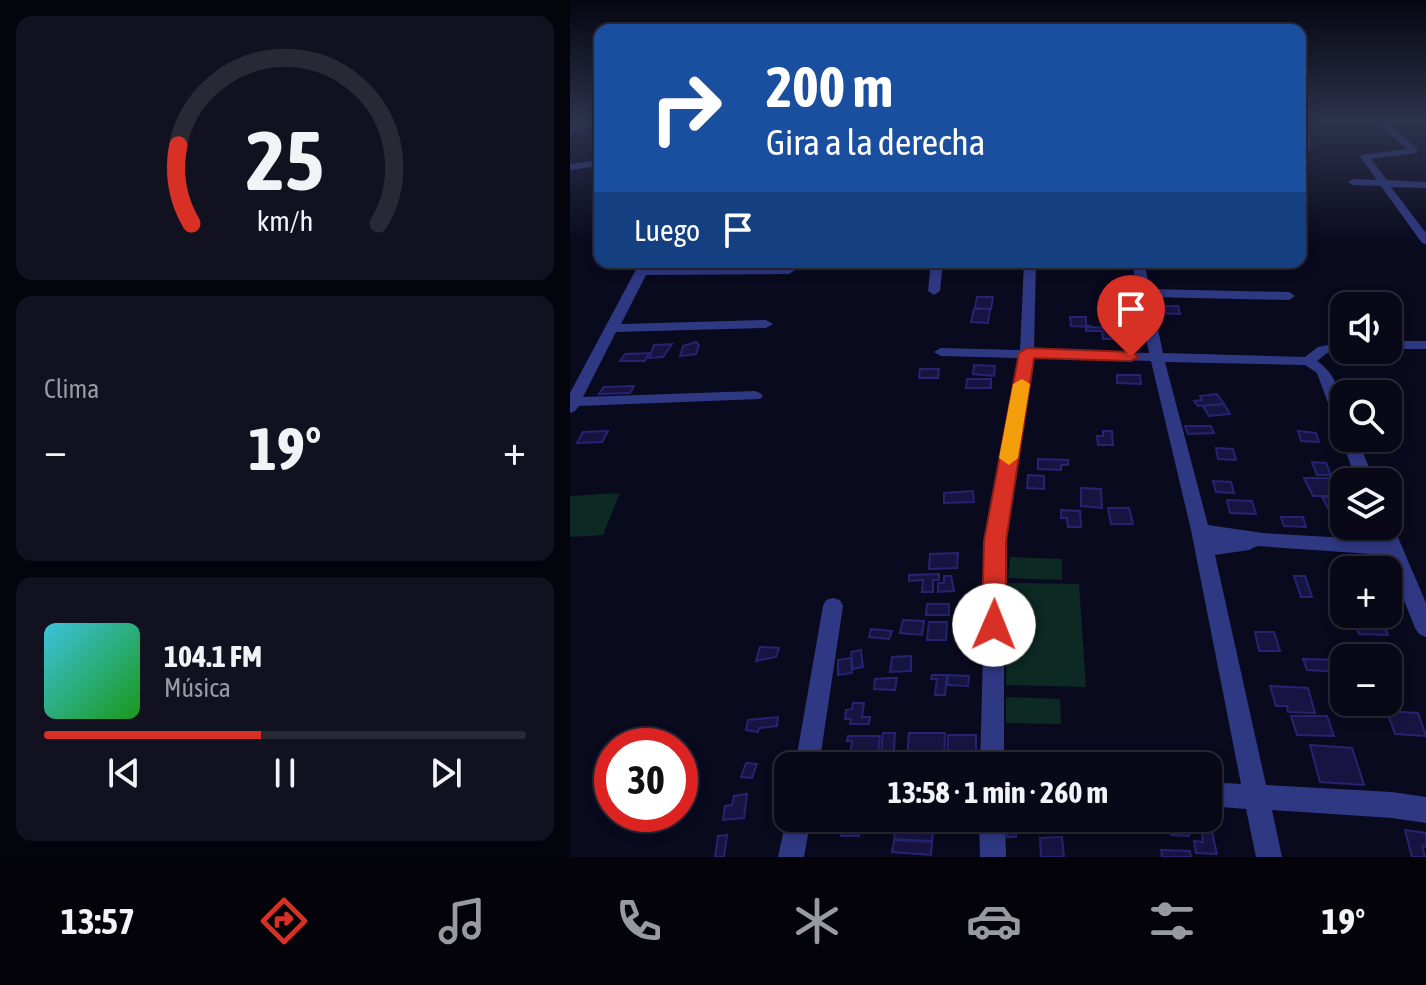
<!DOCTYPE html>
<html lang="es">
<meta charset="utf-8">
<style>
:root{--surface:#080817;--page:#111120;--text:#f1f3f6;--muted:#989aa1;--line:#292936;--accent:#d93025}
body{margin:0;font-family:"Asap Condensed",sans-serif;background:var(--page);color:var(--text);height:100vh;display:flex;flex-direction:column;font-size:30px;white-space:nowrap}
*{box-sizing:border-box;margin:0}
p{font-size:26px;color:var(--muted)}
.icon{flex:none;width:44px;height:44px;fill:none;stroke:currentColor;stroke-width:2;stroke-linecap:round;stroke-linejoin:round}
.map{position:relative;flex:1;overflow:hidden}
.panel{display:flex;flex-direction:column;gap:16px;padding:16px;background:#04040d;width:570px}
.panel>*{flex:none}
.top-card{position:absolute;left:24px;top:24px;width:712px;height:244px;border-radius:16px;box-shadow:0 4px 12px #0003,0 0 0 2px var(--line);background:#1a4fa0;color:#fff;overflow:hidden}
.controls{position:absolute;left:760px;top:292px;display:grid;gap:16px}
.controls a{display:grid;place-items:center;width:72px;height:72px;border-radius:16px;background:var(--surface);box-shadow:0 4px 12px #0003,0 0 0 2px var(--line);font-size:40px}
.speed{position:absolute;left:24px;top:728px;display:flex;gap:16px;font-size:40px;font-weight:700;text-align:center}
.speed>*{display:grid;place-content:center;width:104px;height:104px;border-radius:50%;background:var(--surface);box-shadow:0 4px 12px #0003,0 0 0 2px var(--line);line-height:1}
.speed .limit{border:12px solid #d22;background:#fff;color:#111}
.pin{position:absolute;display:grid;place-items:center;width:68px;height:68px;color:#fff;margin:-82px -34px;border-radius:50% 50% 50% 0;rotate:-45deg;box-shadow:0 0 8px #0007}
.pin .icon{rotate:45deg}
.me{position:absolute;width:88px;margin:-44px;rotate:1deg;stroke-linejoin:round;filter:drop-shadow(0 0 6px #0008)}
.turn{display:flex;align-items:center;gap:28px;height:168px;padding:0 40px;font-size:36px}
.turn .icon{width:104px;height:104px;stroke-width:2.5}
.turn b{display:block;font-size:56px;line-height:68px}
.then{display:flex;align-items:center;height:76px;padding:0 40px;background:#0003;gap:16px;font-size:30px}
.big{font-size:60px;font-weight:700;line-height:1.1}
.panel .tile{flex:1;display:flex;flex-direction:column;justify-content:center;gap:12px;min-width:0;padding:0 28px;border-radius:16px;background:var(--page)}
.panel .dial{align-items:center;gap:0}
.dial svg{height:208px;overflow:visible;fill:none;stroke:var(--line);stroke-width:7;stroke-linecap:round;text-anchor:middle}
.dial text{fill:var(--text);stroke:none}
.song{display:flex;align-items:center;gap:24px}
.cover{width:96px;height:96px;border-radius:12px;background:linear-gradient(135deg,hsl(190 70% 55%),hsl(120 70% 35%))}
.played{height:8px;border-radius:4px;background:linear-gradient(90deg,var(--accent) 45%,var(--line) 45%)}
.keys{display:flex;justify-content:space-around;direction:ltr}
.heat{display:flex;justify-content:space-between;align-items:center;font-size:44px;direction:ltr}
.trip{position:absolute;left:204px;top:752px;width:448px;height:80px;border-radius:16px;background:var(--surface);box-shadow:0 4px 12px #0003,0 0 0 2px var(--line);font-weight:700;line-height:80px;text-align:center}
.tab-bar{display:flex;height:128px;justify-content:space-around;align-items:center;background:#030309;color:var(--muted)}
.tab-bar .icon{width:56px;height:56px}
.tab-bar .on{color:var(--accent)}
.tab-bar b{font-size:36px;color:var(--text)}
main{display:flex;flex:1;min-height:0}
.map>svg:first-child{display:block}
.green{fill:#0c2924}
.building{fill:#171442;stroke:#272370;stroke-width:2}
.lines{fill:none;stroke-linecap:round;stroke-linejoin:round}
.minor{fill:#2f3883;fill-rule:evenodd}
.route{fill:#d93025;stroke:#8d1f18;stroke-width:2}
.slow{fill:#f59e0b}
</style>
<main>
<section class="panel">
<div class="tile dial"><svg viewBox="0 0 100 80">
<path d="M14 69A42 42 0 1 1 86 69"/>
<path d="M14 69A42 42 0 0 1 9 39" stroke="#d93025"/>
<text x="50" y="56" font-size="32" font-weight="700">25</text>
<text x="50" y="72" font-size="11">km/h</text>
</svg></div>
<div class="tile"><p>Clima</p>
<div class="heat"><a>−</a><b class="big">19°</b><a>+</a></div>
</div>
<div class="tile">
<div class="song"><i class="cover"></i><div><b>104.1 FM</b><p>Música</p></div></div>
<div class="played"></div>
<div class="keys"><svg class="icon" aria-label="previous" viewBox="0 0 24 24"><path d="M18 5L8 12l10 7zM5 5v14"/></svg><svg class="icon" aria-label="pause" viewBox="0 0 24 24"><path d="M8 5v14M16 5v14"/></svg><svg class="icon" aria-label="next" viewBox="0 0 24 24"><path d="M6 5l10 7-10 7zM19 5v14"/></svg></div>
</div>
</section>
<div class="map">
<svg width="856" height="857" viewBox="0 0 856 857">
<rect width="100%" height="100%" fill="#0a0a1f"/>
<!-- green -->
<g class="green">
<path d="M50,493l-17,42 -33,2v-41z"/>
<path d="M440,557l52,2v21l-54,-2z"/>
<path d="M438,583l71,1 7,103 -80,-2z"/>
<path d="M436,697l54,2 1,25 -55,-1z"/>
</g>
<!-- building -->
<g class="building">
<path d="M407,297h16l-2,12 -16,-1z"/>
<path d="M586,306h22l2,8 -23,-1z"/>
<path d="M404,309h16l-2,14 -17,-1z"/>
<path d="M500,317h16v8l7,2 -22,-1z"/>
<path d="M516,327l32,1 5,8h-4v3h-16l-1,-8h-16z"/>
<path d="M126,342l3,3 -3,9 -16,2 3,-10z"/>
<path d="M102,344l-9,13 -14,1 5,-13z"/>
<path d="M79,353l-4,8h-25l5,-7z"/>
<path d="M404,365l21,1 -1,10 -21,-2z"/>
<path d="M350,369h19l-1,9h-19z"/>
<path d="M547,375h23l1,9 -24,-1z"/>
<path d="M397,379h24v9h-25z"/>
<path d="M64,386l-4,7 -31,1 5,-7z"/>
<path d="M647,394l7,10 -26,2 -4,-5 8,-1 -2,-4z"/>
<path d="M654,404l6,10 -21,2 -6,-10z"/>
<path d="M615,426h26l3,7 -26,1z"/>
<path d="M38,431l-6,11 -25,1 6,-11z"/>
<path d="M533,431h9l1,14h-15l-1,-9h6z"/>
<path d="M728,431l18,2 3,9 -18,-1z"/>
<path d="M646,448l17,1 3,11 -18,-1z"/>
<path d="M468,459l30,1v5h-7v5l-23,-1z"/>
<path d="M742,462l14,1 5,12h-14z"/>
<path d="M458,475l16,1v13l-17,-1z"/>
<path d="M734,478h25l9,18h-25z"/>
<path d="M643,481l18,1 3,11 -18,-1z"/>
<path d="M511,488l20,1 1,19 -21,-2z"/>
<path d="M403,491l1,11 -30,1v-10z"/>
<path d="M752,497h22v10l-16,1z"/>
<path d="M657,500l25,1 4,13 -26,-1z"/>
<path d="M538,508h21l4,16h-22z"/>
<path d="M491,510l19,1 1,16h-13l-1,-9h-6z"/>
<path d="M711,517h22l3,10 -22,-1z"/>
<path d="M388,553l-1,15 -28,1 1,-15z"/>
<path d="M369,574v6h-6v12h-11l1,-12 -14,1v-6z"/>
<path d="M374,576h7l3,15 -16,1v-9h6z"/>
<path d="M724,576h11l7,21h-11z"/>
<path d="M357,604h22v11h-23z"/>
<path d="M783,617l28,1 7,17 -29,-1z"/>
<path d="M333,620l21,1 -2,14 -22,-2z"/>
<path d="M359,622h18l-1,18h-19z"/>
<path d="M301,629l21,2 -3,8 -20,-2z"/>
<path d="M685,632h19l6,19h-21z"/>
<path d="M190,647l19,1 -3,9 -20,4z"/>
<path d="M291,650l2,17 -10,2 -2,-17z"/>
<path d="M783,650l31,1 3,7h-31z"/>
<path d="M341,656v15l-21,1 2,-15z"/>
<path d="M281,658l1,15 -14,2v-15z"/>
<path d="M733,659l41,1v12l-37,-2z"/>
<path d="M362,675h15l-2,20h-10l2,-16h-6z"/>
<path d="M378,675l21,1 -1,10 -21,-1z"/>
<path d="M818,677h7l7,17h-14z"/>
<path d="M319,678h8l-2,12 -21,-1 1,-10z"/>
<path d="M700,686l38,2 7,25 -27,-1 -1,-6h-11z"/>
<path d="M283,703h11l-2,14h8l-1,7h-19l1,-5h-6l1,-9 6,-1z"/>
<path d="M817,711l31,2 8,23 -31,-2z"/>
<path d="M721,716h36l7,20 -37,-1z"/>
<path d="M208,717l-1,9 -18,2 -1,4 -12,-2 2,-10z"/>
<path d="M313,733h12l-2,30h-13z"/>
<path d="M339,733h36l-1,25h-37z"/>
<path d="M378,735h28v27h-29z"/>
<path d="M278,736h32l-2,21 -28,1 2,-17h-5z"/>
<path d="M740,745l42,3 12,37 -44,-3z"/>
<path d="M176,763l11,1 -5,14 -11,-1z"/>
<path d="M177,794l-3,24 -21,2 2,-14 7,-1 2,-9z"/>
<path d="M333,818h32l-3,23 -38,-2 2,-14 6,1z"/>
<path d="M437,818h34v11l-25,-1v9h-9z"/>
<path d="M274,820l18,1 -3,15h-18z"/>
<path d="M599,823l19,1 1,12 -18,-1z"/>
<path d="M835,830l21,3v14l-4,-1 3,11h-13z"/>
<path d="M632,832h10l5,22 -21,-1 -2,-12 9,1z"/>
<path d="M157,835l-3,22h-9l3,-21z"/>
<path d="M492,837l2,20h-23l-1,-19z"/>
<path d="M324,840l38,2 -1,13 -39,-3z"/>
<path d="M591,850l29,1 1,6h-29z"/>
</g>
<g class="lines">
<!-- minor -->
<g class="minor">
<path d="M6,122h8l-14,14v-8z"/>
<path d="M730,122h8l3,28 -7,-2z"/>
<path d="M806,122h50v4l-36,-1 27,24v4l-46,6 16,21 39,2v6l-35,-1 35,46v11l-4,-1 -41,-57 -28,-1 -5,-3 5,-3 24,1 -17,-23 2,-2 45,-6z"/>
<path d="M30,160v6l-30,4v-6z"/>
<path d="M70,262h12l-3,5 140,-1 6,4 -6,4 -143,1 -25,49 145,-4 7,4 -7,4 -150,4 -33,65 172,-6 5,2 3,3 -3,3 -181,7 -4,5 -5,2v-20z"/>
<path d="M361,262h12l-3,29 -6,4 -6,-4z"/>
<path d="M454,262h12l-2,88 115,3 -17,-91h12l6,27 139,3 6,4 -6,4 -138,-3 12,56 142,4 13,-10 26,-5 1,8 -18,3 -10,8c23,15 27,44 27,69l-8,-5 -19,-52 -12,-8 -140,-3 43,163 55,8 117,7 -5,-14h13v-5h3l35,82v34l-7,-3 -4,-6 -29,-73 -129,-9 -8,4 -34,5 51,230 126,7 34,5v26l-34,-5 -120,-8 10,47h-26l-10,-48 -38,-3v-24l33,2 -50,-254 -40,-169 -118,-3 -29,183v225h-24l6,-225 33,-183 -78,-2 -7,-4 7,-4 79,2z"/>
<rect x="818" y="341" width="38" height="8"/>
<path d="M774,434v4h13l18,44h-18l-16,-44z"/>
<path d="M263,598l7,2 3,6 -24,160h-24l28,-160 3,-6z"/>
<path d="M218,811v7h23l-7,39h-26z"/>
<path d="M409,818h26l1,39h-26z"/>
</g>
</g>
<!-- sky -->
<linearGradient id="sky" x2="0" y2="1"><stop stop-color="#060611"/><stop offset="0.5" stop-color="#2d334d"/><stop offset="1" stop-color="#2d334d" stop-opacity="0"/></linearGradient>
<rect width="856" height="242" fill="url(#sky)"/>
<!-- route -->
<path class="route" d="M457,348l104,4 8,5 -8,4 -97,-3 -28,183v84l-4,7 -8,3 -9,-3 -3,-7 2,-84 35,-188z"/>
<!-- slow -->
<path class="slow" d="M452,379l8,5 -12,74 -9,7 -10,-7 14,-74z"/>
</svg>
<div class="controls">
<a><svg class="icon" aria-label="sound" viewBox="0 0 24 24"><path d="M4 9h4l5-4v14l-5-4H4zM17 9q2 3 0 6"/></svg></a>
<a><svg class="icon" aria-label="search" viewBox="0 0 24 24"><circle cx="10" cy="10" r="6"/><path d="M15 15l6 6"/></svg></a>
<a><svg class="icon" aria-label="layers" viewBox="0 0 24 24"><path d="M12 4l9 5-9 5-9-5zM3 14l9 5 9-5"/></svg></a>
<a>+</a>
<a>−</a>
</div>
<div class="speed"><div class="limit">30</div></div>
<div class="pin" style="left:561px;top:357px;background:#d93025"><svg class="icon" aria-label="arrive" viewBox="0 0 24 24"><path d="M6 21V4h12l-3 4 3 4H6"/></svg></div>
<svg class="me" style="left:424px;top:625px" viewBox="-20 -20 40 40"><circle r="19" fill="#fff"/><path d="M0-13L10 11 0 6-10 11z" fill="#d93025"/></svg>
<div class="trip">13:58 · 1 min · 260 m</div>
<div class="top-card">
<div class="turn"><svg class="icon" aria-label="right" viewBox="0 0 24 24"><path d="M7 20v-9h11M14 6l5 5-5 5"/></svg><div><b>200 m</b>Gira a la derecha</div></div>
<div class="then">Luego<svg class="icon" aria-label="arrive" viewBox="0 0 24 24"><path d="M6 21V4h12l-3 4 3 4H6"/></svg></div>
</div>
</div>
</main>
<nav class="tab-bar">
<b>13:57</b>
<svg class="icon on" aria-label="directions" viewBox="0 0 24 24"><path d="M12 3l9 9-9 9-9-9zM9 14v-3h6M13 9l2 2-2 2"/></svg>
<svg class="icon" aria-label="music" viewBox="0 0 24 24"><path d="M9 18V5l10-2v13"/><circle cx="6" cy="18" r="3"/><circle cx="16" cy="16" r="3"/></svg>
<svg class="icon" aria-label="phone" viewBox="0 0 24 24"><path d="M5 4h4l2 5-3 2q2 4 5 5l2-3 5 2v4C11 20 4 13 5 4z"/></svg>
<svg class="icon" aria-label="climate" viewBox="0 0 24 24"><path d="M12 3v18M4 7l16 10M4 17L20 7"/></svg>
<svg class="icon" aria-label="car" viewBox="0 0 24 24"><path d="M5 17H2v-5l4-1 3-4h7l3 4 3 1v5h-3M9 17h6M6 11h13"/><circle cx="7" cy="17" r="2"/><circle cx="17" cy="17" r="2"/></svg>
<svg class="icon" aria-label="filters" viewBox="0 0 24 24"><path d="M4 7h16M4 17h16"/><circle cx="9" cy="7" r="2"/><circle cx="15" cy="17" r="2"/></svg>
<b>19°</b>
</nav>
